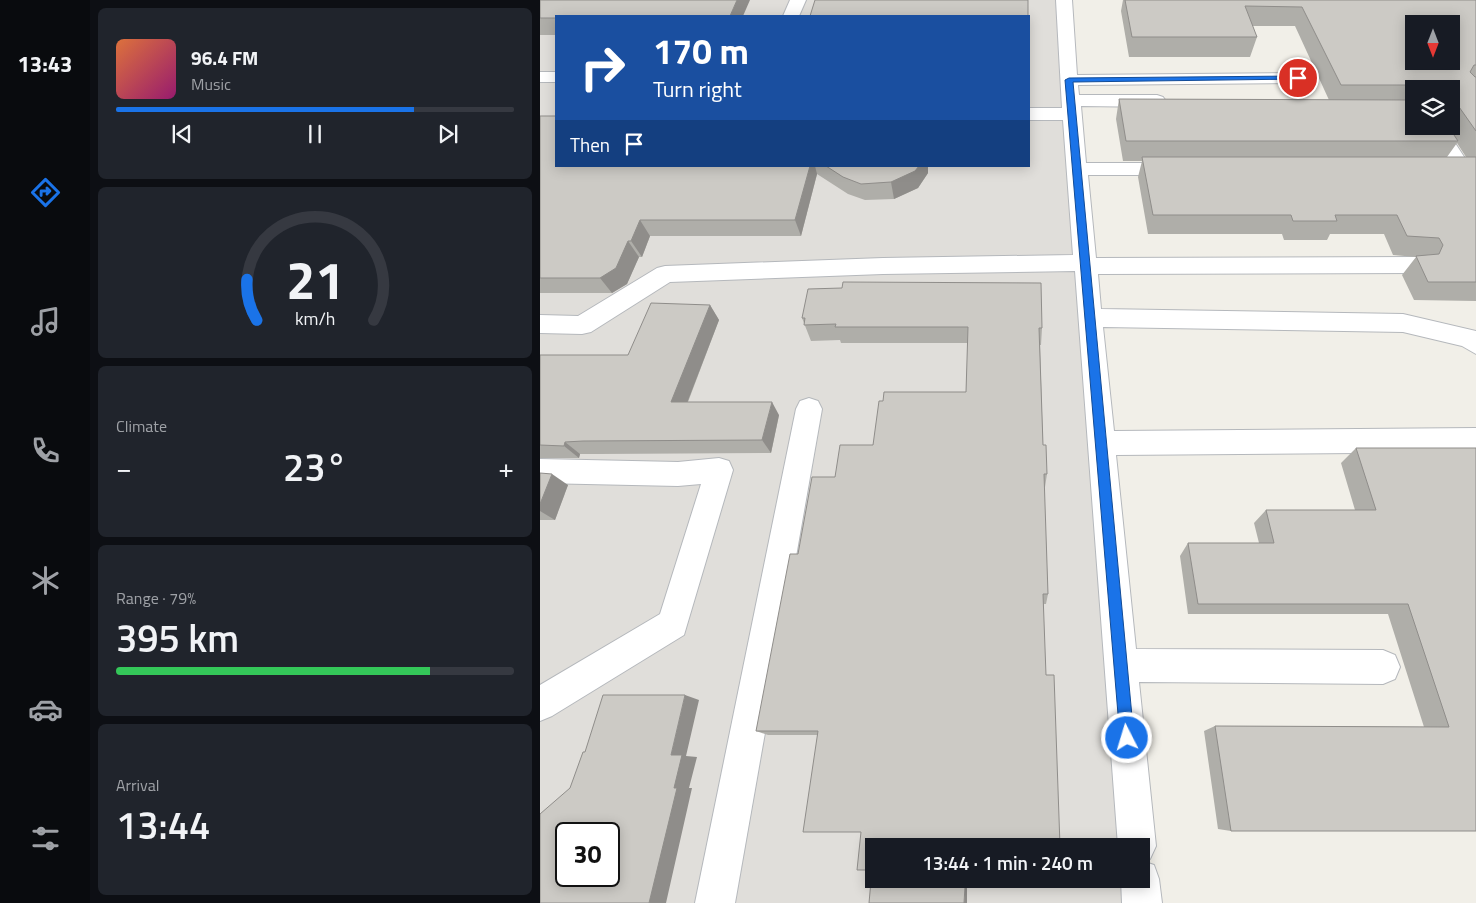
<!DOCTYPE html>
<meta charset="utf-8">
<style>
:root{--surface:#171b24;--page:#20242c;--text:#f1f3f6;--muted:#9ea1a6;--line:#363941;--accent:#1a73e8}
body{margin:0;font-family:"Titillium Web",sans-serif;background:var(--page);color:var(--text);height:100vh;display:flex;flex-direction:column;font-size:19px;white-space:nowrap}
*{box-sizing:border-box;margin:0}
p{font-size:16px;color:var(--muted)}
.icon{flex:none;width:28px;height:28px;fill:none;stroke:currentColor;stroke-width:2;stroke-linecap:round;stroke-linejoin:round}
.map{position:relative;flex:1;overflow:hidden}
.drawer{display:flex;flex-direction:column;gap:8px;padding:8px;background:#0d0f14;width:450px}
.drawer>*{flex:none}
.banner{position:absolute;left:15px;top:15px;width:475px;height:152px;border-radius:0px;box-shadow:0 2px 12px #0003;background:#1a4fa0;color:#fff;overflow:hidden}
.needle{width:32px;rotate:180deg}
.controls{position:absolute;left:865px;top:15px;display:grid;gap:10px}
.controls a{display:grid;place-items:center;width:55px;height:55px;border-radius:0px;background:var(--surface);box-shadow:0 2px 12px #0003;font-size:25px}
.speed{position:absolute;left:15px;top:822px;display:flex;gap:10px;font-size:25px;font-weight:700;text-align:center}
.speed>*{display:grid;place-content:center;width:65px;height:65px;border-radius:50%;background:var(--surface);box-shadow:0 2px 12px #0003;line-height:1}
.speed .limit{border:2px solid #111;border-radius:8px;background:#fff;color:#111}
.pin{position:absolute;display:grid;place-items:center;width:42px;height:42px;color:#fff;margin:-21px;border:2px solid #fff;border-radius:50%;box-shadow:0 1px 5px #0007}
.me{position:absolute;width:55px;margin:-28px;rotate:355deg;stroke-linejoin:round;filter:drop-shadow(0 0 4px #0008)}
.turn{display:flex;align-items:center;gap:18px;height:105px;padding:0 15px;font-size:22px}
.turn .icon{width:65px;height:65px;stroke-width:2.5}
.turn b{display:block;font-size:35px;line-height:42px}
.then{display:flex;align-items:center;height:48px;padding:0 15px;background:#0003;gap:10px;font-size:19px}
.big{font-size:38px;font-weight:600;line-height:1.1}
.drawer .widget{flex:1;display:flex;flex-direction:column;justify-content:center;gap:8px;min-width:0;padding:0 18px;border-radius:8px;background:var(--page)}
.drawer .dial{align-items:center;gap:0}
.dial svg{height:130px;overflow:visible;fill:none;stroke:var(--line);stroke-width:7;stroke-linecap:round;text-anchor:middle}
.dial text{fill:var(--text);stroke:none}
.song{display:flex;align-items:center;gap:15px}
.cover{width:60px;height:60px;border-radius:8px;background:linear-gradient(135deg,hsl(20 70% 55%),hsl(320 70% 35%))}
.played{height:5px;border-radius:2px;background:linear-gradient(90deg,var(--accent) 75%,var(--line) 75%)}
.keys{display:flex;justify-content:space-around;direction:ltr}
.heat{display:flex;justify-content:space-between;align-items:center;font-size:28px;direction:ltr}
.charge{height:8px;border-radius:4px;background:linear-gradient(90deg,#34c759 79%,var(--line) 0)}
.trip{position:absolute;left:325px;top:838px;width:285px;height:50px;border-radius:0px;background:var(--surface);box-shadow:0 2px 12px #0003;font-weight:600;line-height:50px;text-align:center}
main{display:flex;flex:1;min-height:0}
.tab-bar{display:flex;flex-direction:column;width:90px;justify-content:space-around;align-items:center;background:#090b0e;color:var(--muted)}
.tab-bar .icon{width:35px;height:35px}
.tab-bar .on{color:var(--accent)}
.tab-bar b{font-size:22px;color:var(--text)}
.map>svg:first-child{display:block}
.industrial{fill:#e0deda;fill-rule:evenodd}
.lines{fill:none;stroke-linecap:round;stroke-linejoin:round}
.minor-casing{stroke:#b5b8bc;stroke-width:2}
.minor{fill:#fff;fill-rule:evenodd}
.wall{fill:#afaea9;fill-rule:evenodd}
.shaded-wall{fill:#8f8d8a}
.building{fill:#cccac5;stroke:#8f8d8a;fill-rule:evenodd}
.route{fill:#1a73e8;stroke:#114b97}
</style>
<main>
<nav class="tab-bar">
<b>13:43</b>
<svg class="icon on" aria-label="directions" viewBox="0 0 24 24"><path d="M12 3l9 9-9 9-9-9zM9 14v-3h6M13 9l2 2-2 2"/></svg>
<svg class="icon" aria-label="music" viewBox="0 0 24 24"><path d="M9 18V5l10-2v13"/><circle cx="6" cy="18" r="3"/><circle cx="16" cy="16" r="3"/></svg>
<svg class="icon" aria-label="phone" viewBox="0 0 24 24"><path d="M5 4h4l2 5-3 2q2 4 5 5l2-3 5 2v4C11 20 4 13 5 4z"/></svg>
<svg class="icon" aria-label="climate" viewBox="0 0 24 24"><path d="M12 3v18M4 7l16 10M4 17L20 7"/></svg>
<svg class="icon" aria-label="car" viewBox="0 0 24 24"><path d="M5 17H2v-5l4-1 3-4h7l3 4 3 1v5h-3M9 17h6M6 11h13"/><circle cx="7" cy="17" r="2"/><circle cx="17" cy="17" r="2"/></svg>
<svg class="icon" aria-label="filters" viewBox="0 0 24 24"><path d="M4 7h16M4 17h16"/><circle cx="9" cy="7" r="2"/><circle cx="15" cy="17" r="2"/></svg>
</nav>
<section class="drawer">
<div class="widget">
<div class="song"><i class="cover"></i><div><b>96.4 FM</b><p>Music</p></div></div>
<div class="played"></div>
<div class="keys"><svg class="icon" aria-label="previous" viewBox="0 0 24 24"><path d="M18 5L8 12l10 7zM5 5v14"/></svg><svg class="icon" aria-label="pause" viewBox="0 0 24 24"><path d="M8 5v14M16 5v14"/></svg><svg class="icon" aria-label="next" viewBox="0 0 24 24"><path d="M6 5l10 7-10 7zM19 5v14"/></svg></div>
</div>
<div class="widget dial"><svg viewBox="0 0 100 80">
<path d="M14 69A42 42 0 1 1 86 69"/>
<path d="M14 69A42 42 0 0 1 8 44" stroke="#1a73e8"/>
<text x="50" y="56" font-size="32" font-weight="700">21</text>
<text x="50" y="72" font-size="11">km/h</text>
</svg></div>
<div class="widget"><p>Climate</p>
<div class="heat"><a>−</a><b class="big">23°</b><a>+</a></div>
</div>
<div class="widget"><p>Range · 79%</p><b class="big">395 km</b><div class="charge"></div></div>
<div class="widget"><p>Arrival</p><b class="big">13:44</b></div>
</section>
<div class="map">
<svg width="936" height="903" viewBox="0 0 936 903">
<rect width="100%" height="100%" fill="#f1efe8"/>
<!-- industrial -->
<path class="industrial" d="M0,0h524l5,80 68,766h-263v33h266l2,24h-602zM16,16h473v150h-473zM26,834h43v42h-43z"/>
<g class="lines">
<defs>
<g id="minor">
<path d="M250,0h16l-7,16h-16z"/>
<path d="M516,0h16l5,75 220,-2 6,1 3,4 -3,4 -6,1 -219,2 1,10h78l6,2 3,4 -3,4 -6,2 -76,-1 5,57h92l7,1 3,5 -3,5 -7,1h-90l8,83 320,-1 8,2 3,6 -3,6 -8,2 -318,1 3,35 302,5 73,17v23l-14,-8 -59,-14 -300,-5 11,104 362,-3v24l-360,3 20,194 247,1 12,5 5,12 -5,12 -12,5 -244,-2 17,164 -6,13 -5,3 9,3 5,14 3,24h-40l-1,-24h20v-33h-23l-43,-575 -192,3 -213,8 -79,50 -9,2 -42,-1v-18l38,1 79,-48 8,-2 218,-8 190,-3 -10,-135h-34v-12h33z"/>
<rect x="0" y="72" width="16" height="10"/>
<path d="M885,126h19l28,43 -3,5 -7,1 -31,-1 -3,-5 3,-5 17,-1z"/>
<path d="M269,398l9,3 4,8 -87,494h-40l101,-494 4,-8z"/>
<path d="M179,458l10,3 4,9 -49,165 -132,81 -12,5v-36l120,-71 41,-130 -23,2 -138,-3v-24l138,3z"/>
</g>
</defs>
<!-- minor casing -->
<use href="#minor" class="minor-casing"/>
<!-- minor -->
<use href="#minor" class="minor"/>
</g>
<!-- wall -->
<g class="wall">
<path d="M0,0l16,16v19h-16z"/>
<path d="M583,0h353v301l-62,-1 -12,-25 14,-18 -23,-2 -9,-21h-54l-3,6h-43l-2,-6h-134l-10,-57 4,-16h-19l-7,-42 3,-20 210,1 -34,-74h-43l5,11 -7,20h-121l-8,-46zM874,89h37v37h-37zM917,143l9,14h-19z"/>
<path d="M0,116l16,50h372v7l-10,15 -24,11 -29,1 -17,-6 -31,-20 -16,62h-151l-8,21h-3l-12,27 -15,9h-72z"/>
<path d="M170,305l9,15 -31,82 91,13 -8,38 -174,1h-17l-1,4h-39v-103h88z"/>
<path d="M262,318l240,10 -1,17h-1l3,100 4,29 -2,13h-1l4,107 -2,10h-2l-172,266 -11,-38 -44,-97h-49l-12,-4 42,-177 37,-77 38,-32 10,-44 83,-9 2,-49h-127l-1,-3 -29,1z"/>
<path d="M816,448h120v383h-245l-13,-2 -14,-98 11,-5 209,1 -36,-113h-200l-8,-58 8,-13h71l-5,-20 12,-13h89l-14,-47z"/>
<path d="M0,473l28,12 -13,35h-15z"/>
</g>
<!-- shaded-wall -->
<g class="shaded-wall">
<path d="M197,0h13l-7,16h-13z"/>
<path d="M270,166h5l2,8 -16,62 -6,-16z"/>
<path d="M379,166h9v7l-10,15 -24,11 -3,-17z"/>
<path d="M100,220l10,16 -8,21 -11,-16z"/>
<path d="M88,241l11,16 -12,27 -15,9 -12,-15z"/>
<path d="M170,305l9,15 -37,96 -11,-14z"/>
<path d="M232,402l7,13 -8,38 -9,-13z"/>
<path d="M25,442l15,12 -1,4 -15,-12z"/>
<path d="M12,474l16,11 -13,35 -15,-9v-7z"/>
<path d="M145,695l14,5 -13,56 11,1 -8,31h3l-26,115h-17l25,-115 -3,-33z"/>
<path d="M427,883v20h-3l1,-16z"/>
</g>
<!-- building -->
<g class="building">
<path d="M0,0h197l-7,16h-174v2h-16z"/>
<path d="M275,0h213v16h-218z"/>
<path d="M585,0h351v65h-2l-4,7 5,5h1v54l-19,-27 -6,1v-16h-25v-4h-85l-39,-78 -57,-1 12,31h-125zM874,24h37v37h-37z"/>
<path d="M579,99l295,1v26h34l10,15h-332z"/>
<path d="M0,116h16v50h254l-15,54h-155l-9,21h-3l-12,27 -16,10h-60z"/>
<path d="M602,157h334v125h-48l-12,-26 23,-2 4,-9 -4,-7 -32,-2 -10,-21h-62l2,6h-44l-2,-6h-138z"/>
<path d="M286,166h93l-4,5 -24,11 -30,2 -18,-7z"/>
<path d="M303,282l198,1 1,45h-3l4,117h3l1,29h-3l4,120h-5l3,81h8l6,171h-186v33h187l1,8h-97l-1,16h-95l3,-33h-15l4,-38h-58l15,-101h-62l34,-177h8l14,-77h23l5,-32h33l6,-44h4l1,-9h82l2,-65h-133l1,-3 -32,1 1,-7h-3l6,-29 34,-1z"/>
<path d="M111,303l59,2 -39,97h101l-10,38 -179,1 -18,1 -1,4 -24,-1v-90h88z"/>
<path d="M816,448h120v383h-245l-16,-105 234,1 -41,-123h-210l-10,-61h86l-8,-33h110z"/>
<path d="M0,473l12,1 -12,30z"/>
<path d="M63,695h82l-14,60h11l-8,33h3l-28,115h-109v-89l30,-26 13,-36h2zM26,834h43v42h-43z"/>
</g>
<!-- route -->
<path class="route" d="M758,76h2v3l-227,3 61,656 -2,5 -5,2 -5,-2 -2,-5 -55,-658 4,-2z"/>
</svg>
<div class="controls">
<a><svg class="needle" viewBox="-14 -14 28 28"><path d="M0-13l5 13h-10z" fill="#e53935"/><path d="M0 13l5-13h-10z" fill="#9ea1a6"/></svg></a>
<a><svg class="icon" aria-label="layers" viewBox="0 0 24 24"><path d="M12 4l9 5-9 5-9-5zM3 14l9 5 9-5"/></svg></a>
</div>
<div class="speed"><div class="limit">30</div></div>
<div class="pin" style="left:758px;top:78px;background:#d93025"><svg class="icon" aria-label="arrive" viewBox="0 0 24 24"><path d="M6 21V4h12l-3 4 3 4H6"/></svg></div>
<svg class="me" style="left:587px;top:738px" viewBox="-20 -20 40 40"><circle r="17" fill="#1a73e8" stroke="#fff" stroke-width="3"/><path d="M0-11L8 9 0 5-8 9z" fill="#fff"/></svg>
<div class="trip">13:44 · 1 min · 240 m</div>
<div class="banner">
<div class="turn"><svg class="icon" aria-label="right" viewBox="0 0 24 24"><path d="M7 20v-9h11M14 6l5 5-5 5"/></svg><div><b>170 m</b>Turn right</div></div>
<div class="then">Then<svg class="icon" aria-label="arrive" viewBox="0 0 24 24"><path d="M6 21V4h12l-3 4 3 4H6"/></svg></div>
</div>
</div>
</main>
